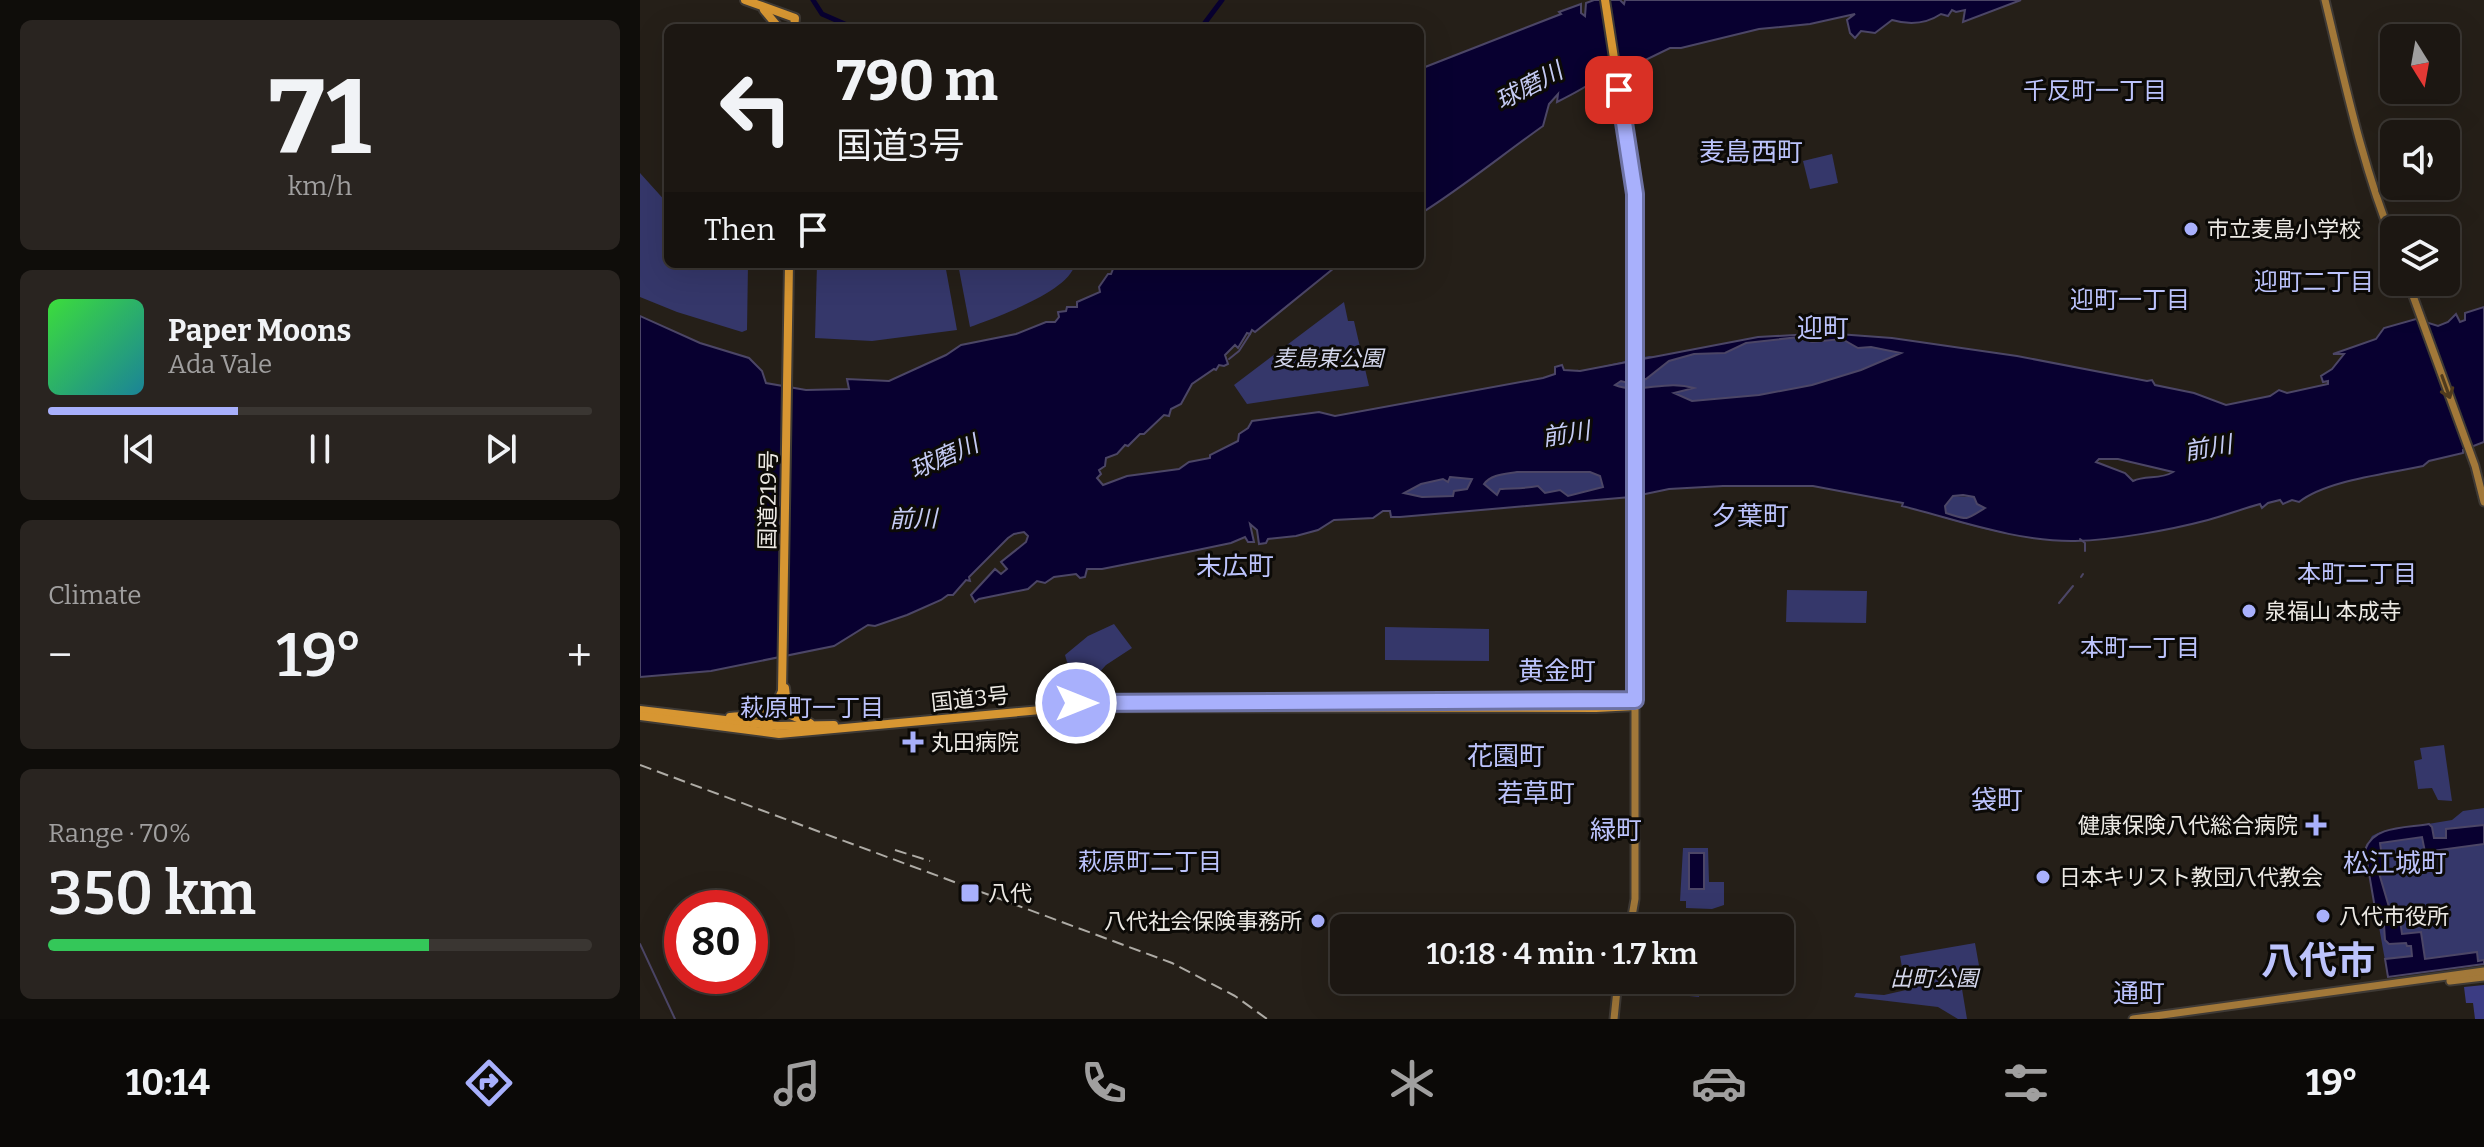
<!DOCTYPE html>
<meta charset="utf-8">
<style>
:root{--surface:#1c1712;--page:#292420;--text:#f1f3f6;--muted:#a09f9f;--line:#3a3632;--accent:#a8b0fc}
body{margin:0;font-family:Bitter,"Noto Sans JP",serif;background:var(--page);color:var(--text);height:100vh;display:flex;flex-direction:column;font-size:30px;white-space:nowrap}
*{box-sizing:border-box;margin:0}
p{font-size:26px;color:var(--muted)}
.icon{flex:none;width:44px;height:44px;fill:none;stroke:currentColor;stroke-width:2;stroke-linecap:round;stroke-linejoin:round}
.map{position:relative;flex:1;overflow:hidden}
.drawer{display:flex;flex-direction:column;gap:20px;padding:20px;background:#0f0d0a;width:640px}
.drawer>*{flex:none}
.top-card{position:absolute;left:24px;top:24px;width:760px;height:244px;border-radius:12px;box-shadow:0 8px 32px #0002,0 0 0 2px var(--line);background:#1c1712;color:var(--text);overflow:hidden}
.needle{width:52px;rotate:169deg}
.controls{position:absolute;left:1740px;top:24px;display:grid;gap:16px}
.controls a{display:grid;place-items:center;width:80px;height:80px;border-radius:12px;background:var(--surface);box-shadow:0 8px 32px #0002,0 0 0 2px var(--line);font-size:40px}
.speed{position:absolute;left:24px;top:890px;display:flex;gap:16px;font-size:40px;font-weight:700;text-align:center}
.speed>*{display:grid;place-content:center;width:104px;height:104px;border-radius:50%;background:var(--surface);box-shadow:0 8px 32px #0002,0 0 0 2px var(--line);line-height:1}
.speed .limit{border:12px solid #d22;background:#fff;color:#111}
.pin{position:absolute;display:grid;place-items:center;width:68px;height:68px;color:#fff;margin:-34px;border-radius:16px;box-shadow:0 4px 12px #0006}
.me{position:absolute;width:88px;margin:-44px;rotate:90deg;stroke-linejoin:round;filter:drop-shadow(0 0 6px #0008)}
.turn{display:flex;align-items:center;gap:28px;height:168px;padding:0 40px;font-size:36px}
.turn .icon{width:104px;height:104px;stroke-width:2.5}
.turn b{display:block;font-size:56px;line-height:68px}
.then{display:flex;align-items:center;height:76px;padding:0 40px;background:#0003;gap:16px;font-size:30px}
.big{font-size:60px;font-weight:600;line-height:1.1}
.drawer .card{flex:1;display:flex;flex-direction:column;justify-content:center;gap:12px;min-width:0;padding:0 28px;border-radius:12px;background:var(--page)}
.drawer .dial{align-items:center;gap:0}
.dial b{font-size:104px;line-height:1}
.song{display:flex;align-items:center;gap:24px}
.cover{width:96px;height:96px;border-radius:12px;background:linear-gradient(135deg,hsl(120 70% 55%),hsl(190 70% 35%))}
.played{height:8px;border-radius:4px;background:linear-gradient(90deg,var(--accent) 35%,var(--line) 35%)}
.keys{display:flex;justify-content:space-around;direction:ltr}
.heat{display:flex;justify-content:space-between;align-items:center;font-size:44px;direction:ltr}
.charge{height:12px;border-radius:6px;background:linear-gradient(90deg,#34c759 70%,var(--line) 0)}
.trip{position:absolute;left:690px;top:914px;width:464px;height:80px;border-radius:12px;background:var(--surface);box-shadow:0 8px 32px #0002,0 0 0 2px var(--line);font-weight:600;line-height:80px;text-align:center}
.tab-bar{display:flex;height:128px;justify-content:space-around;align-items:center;background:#0b0907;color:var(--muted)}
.tab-bar .icon{width:56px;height:56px}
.tab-bar .selected{color:var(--accent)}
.tab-bar b{font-size:36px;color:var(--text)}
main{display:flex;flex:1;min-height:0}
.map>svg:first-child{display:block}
.green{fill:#35376a}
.forest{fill:#3b3c83}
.water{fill:#080030;stroke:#4c4666;stroke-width:2;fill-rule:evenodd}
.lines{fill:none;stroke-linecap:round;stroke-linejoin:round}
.stream{stroke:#4c4666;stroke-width:2}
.canal{stroke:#080030;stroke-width:5}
.major-casing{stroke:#3f3a35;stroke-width:11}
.highway-casing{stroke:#3f3a35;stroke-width:12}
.major{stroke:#a27839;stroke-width:7}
.highway{stroke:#d79632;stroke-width:8}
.rail{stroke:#aeaba5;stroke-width:2;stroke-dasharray:12 6;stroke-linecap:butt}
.oneway{stroke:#503b1d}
.route-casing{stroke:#6d72a4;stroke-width:20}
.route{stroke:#a8b0fc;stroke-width:14}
.poi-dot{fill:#a8b0fc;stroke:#0c0a07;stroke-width:3}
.labels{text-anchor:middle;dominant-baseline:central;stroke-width:6;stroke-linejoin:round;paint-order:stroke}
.poi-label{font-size:22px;fill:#ece9e4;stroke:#0c0a07;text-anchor:start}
.park-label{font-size:22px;font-style:italic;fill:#d4d7ec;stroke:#0c0a07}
.street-label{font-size:22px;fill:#ece9e4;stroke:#0c0a07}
.water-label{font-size:24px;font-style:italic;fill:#c5cbf4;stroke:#0c0a07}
.neighbourhood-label{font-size:24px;fill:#bcc3fc;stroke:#0c0a07}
.quarter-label{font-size:26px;fill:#bcc3fc;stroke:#0c0a07}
.town-label{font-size:38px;font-weight:bold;fill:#bcc3fc;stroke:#0c0a07}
</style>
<main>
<section class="drawer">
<div class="card dial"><b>71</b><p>km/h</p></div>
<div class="card">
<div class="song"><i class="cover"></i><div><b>Paper Moons</b><p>Ada Vale</p></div></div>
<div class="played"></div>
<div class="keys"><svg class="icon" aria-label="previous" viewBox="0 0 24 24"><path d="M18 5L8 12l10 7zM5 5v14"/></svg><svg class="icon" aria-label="pause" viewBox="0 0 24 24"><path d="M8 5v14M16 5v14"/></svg><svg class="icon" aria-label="next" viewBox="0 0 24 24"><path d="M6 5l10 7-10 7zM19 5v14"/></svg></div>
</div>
<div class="card"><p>Climate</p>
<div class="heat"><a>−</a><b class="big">19°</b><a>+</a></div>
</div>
<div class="card"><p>Range · 70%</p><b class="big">350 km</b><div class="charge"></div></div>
</section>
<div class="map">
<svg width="1844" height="1019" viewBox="0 0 1844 1019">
<rect width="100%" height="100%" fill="#251f18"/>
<!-- green -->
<g class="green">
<path d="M1192,154l6,29 -28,6 -7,-28z"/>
<path d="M0,173l28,31v60h80l-1,66 -5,2 -65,-20 -37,-15z"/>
<path d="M177,264h128l12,66 -85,11 -57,-3z"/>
<path d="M318,264h117c-6,28 -79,53 -105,63z"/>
<path d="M704,302l4,19h6l15,65 -122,18 -13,-19z"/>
<path d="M1172,334l10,3 16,-3 54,4 74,11 -64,55 -279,-1 -47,-34 4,2 69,-15 9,1 100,-20z"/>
<path d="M888,463l195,23 -54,3 -38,8 -217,18 -12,-12 -27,-13z"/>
<path d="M1290,478l22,18 22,1 63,21 2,-5 48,3 62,15c-25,4 -50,9 -75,10 -58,1 -116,-20 -172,-35l1,-3 -12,-3 -78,-14z"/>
<path d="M1147,590l80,1 -1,32 -80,-1z"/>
<path d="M474,624l18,24 -26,17 -18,20 -21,-23 -2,-7 23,-19z"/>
<path d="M745,627l104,2v32l-104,-1z"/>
<path d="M1804,745l8,56 -14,-1 -6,-12 -14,1 -4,-28 8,-2 -2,-11z"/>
<path d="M1844,808v156l-96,13 -23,-128 7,-13 8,-4 72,-12 11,-9z"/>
<path d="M1043,848h25l1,34h15v23l-12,4 -26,-1v-7h-6z"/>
<path d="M1335,943l6,34 -20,6 6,36h-9l-20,-12 -84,-10 2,-4 28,2 22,-5 -6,-34z"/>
<path d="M1030,980h31l-2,17 -30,-3z"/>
</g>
<!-- forest -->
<path class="forest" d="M1844,985v34h-9l-2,-16h-7l-2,-16z"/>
<!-- water -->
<g class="water">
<path d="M954,0h26l4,4 1,-4h396l-58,22 2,-12 -9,2 -4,-2 -4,6 -7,-2c-15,10 -32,11 -49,6l-17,13 -14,-2 -6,7 -5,-5 -3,-13 8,-6 -45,10 -51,5 -78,19h-11l-35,17 -10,19 -3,-6 8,-16c-16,0 -21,9 -33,17 -12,9 -26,16 -40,23l1,-8 -9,10 -6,22c-41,29 -80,61 -123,88v-145l141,-55 -2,-2 22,-8v9l4,3 1,-13z"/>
<path d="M475,264h224l-84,68 -3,-2 -2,4 -3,-1 -9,15 -3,-3 -10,10 3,9 -4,2 -5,-1 -3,5 -2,-1 -22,15 -11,20 -10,5 -2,7 -5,-1 -20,19h-4l-12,12 -3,-1 -8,9 -11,4 -1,8 -6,4 2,4 -4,4 6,7 24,-9 52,-7 10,-7 21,-4v-3l28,-14 1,-7 9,-6 4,-7 67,-9 16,4 208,-38 12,-4v-7l7,-2 2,5 16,1 178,-34 54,-3 10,3 16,-3 54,4 125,18 130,25 5,-1 3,5 39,8 32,12 44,-9 9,-6 8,3 41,-9v-3l-5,1 -2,-6 11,-7 12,-15h-11l43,-15 8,-11 32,-9 22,7 10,-4 8,-8 4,8 5,-2v-7l19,-6v135l-21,8v3l-34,8 -6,5c-35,8 -96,14 -124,36l-7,-2 -9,4 -3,-4 -12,3 -6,5 -2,-4c-18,5 -34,11 -52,16 -38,10 -93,20 -133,21 -58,1 -117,-21 -173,-35l1,-3 -90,-17h-90l-54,3 -38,8 -231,20h-9l-1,-6h-7l-10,7 -39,2 -16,10 -22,6 -28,3 -2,4 -7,1 -2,-14 -7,-6 4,18h-6l-3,-5 -14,6 -48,10 -81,16h-15l-2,8 -5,1 -4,-4 -22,3 -9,6 -8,-2 -9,8 -49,10 -4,3 -4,-7 24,-26 6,5 6,-5 -6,-7 25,-20 2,-6 -4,-4 -10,2 -6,4 -39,39 1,4 -4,-1 -13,15h-5l-7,5 -34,15 -32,11 -7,-1 -34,21 -123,25 -71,6v-361l60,27 49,15 13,13 4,12 40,7 43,-1 -2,-10 42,2 57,-26 15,-10 55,-11 30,-12h9l4,-5 -1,-5 8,-1 1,-4h10v-5l23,-10 -1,-5 9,-13h3zM1159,337l13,5 30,-3 16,9 13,-1 30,6 -40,17 -49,15 -53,10 -67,6 -18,-8 20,-5c-29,-9 -55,7 -79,-3l6,-4 11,3 14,-5 23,-18 25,-7 31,-1 21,-10zM1459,459h19l55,13c-13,8 -27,3 -40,9l-8,-8 -29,-11zM877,472h73l10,4 3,11 -35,9 -8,-6 -15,3 -7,-7c-14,3 -25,2 -38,3l-3,6 -13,-11c7,-10 22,-10 33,-12zM810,477l22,2 -5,10 -13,2 -1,5 -31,1 -18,-4 17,-9 22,-5 5,3zM1323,495l11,2 3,7 8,4c-21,13 -16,12 -39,5l-1,-7 8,-10z"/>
<path d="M1789,824l3,3 2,11h12v-9l38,-4v19l-59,8 -3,-15 -42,6 4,28 -5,2 10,34 9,-1 4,28 19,-2 4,27 52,-7 1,9 6,-1v4l-96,13 -3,-18 27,-3 -1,-10h-4l-1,-3 -17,1 -4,-4 -1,-15 -7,-5 -12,-70c8,-25 42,-22 64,-26z"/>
<rect x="1049" y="853" width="15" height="36"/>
</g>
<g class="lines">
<!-- stream -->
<g class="stream">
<path d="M589,359l10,-8 11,-17"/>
<path d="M1440,539l5,4v8"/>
<path d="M1441,577l2,-3"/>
<path d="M1419,603l14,-17"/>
<path d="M0,944l35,75"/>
</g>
<!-- canal -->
<g class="canal">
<path d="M173,0l9,14 32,14"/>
<path d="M561,28l21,-28"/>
</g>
<defs>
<g id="major">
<path d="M1685,0c20,83 37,165 69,244"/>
<path d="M1768,282l67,184 9,36"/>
<path d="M990,928l5,-29v-193"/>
<path d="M1810,981l34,-4"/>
<path d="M974,1019l4,-39"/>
<path d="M1493,1019l351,-48"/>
</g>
<g id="highway">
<path d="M105,0l50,18 -1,10"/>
<path d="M124,10l15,18"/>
<path d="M145,688l3,26 22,9"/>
<path d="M939,702l56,-2"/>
<path d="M0,710l137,16 57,-1"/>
<path d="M0,716l139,18 295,-27 522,1 39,-2v-512l-30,-194"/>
<path d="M90,717c19,-2 33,2 44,-16"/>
<path d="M126,727l16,-36 7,-427"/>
</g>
</defs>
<!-- major casing -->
<use href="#major" class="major-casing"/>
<!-- highway casing -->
<use href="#highway" class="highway-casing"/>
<!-- major -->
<use href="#major" class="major"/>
<!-- highway -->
<use href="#highway" class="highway"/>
<!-- rail -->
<g class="rail">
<path d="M0,765l532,198 63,33 32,23"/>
<path d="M255,850l35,11"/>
</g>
</g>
<!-- one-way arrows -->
<defs><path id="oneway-shaft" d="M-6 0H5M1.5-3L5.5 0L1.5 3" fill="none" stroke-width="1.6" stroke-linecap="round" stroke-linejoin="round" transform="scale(2)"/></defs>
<use class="oneway" href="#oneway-shaft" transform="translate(1806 387) rotate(70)"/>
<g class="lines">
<defs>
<path id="route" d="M436,703l559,-3v-506l-16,-104"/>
</defs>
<!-- route casing -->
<use href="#route" class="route-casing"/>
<!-- route -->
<use href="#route" class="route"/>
</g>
<!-- markers -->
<g class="poi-dot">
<circle cx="1551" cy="229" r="8"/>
<circle cx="1609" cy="611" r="8"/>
<path d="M269 730h8v8h8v8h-8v8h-8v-8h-8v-8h8z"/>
<path d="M1672 813h8v8h8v8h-8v8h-8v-8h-8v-8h8z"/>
<circle cx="1403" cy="877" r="8"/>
<rect x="320" y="883" width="20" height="20" rx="4"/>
<circle cx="1683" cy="916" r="8"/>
<circle cx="678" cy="921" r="8"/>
</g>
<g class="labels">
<!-- poi labels -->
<g class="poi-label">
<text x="1567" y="229">市立麦島小学校</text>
<text x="1625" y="611">泉福山 本成寺</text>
<text x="291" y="742">丸田病院</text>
<text x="1658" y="825" text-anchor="end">健康保険八代総合病院</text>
<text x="1419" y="877">日本キリスト教団八代教会</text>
<text x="348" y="893">八代</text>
<text x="1699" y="916">八代市役所</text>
<text x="662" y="921" text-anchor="end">八代社会保険事務所</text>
</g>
<!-- park labels -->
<g class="park-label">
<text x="688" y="358">麦島東公園</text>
<text x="1294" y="978">出町公園</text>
</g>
<!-- street labels -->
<g class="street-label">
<text transform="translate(128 500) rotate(-89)">国道219号</text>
<text transform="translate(330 699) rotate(-6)">国道3号</text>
</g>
<!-- water labels -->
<g class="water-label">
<text transform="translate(889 86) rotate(-28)">球磨川</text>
<text transform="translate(926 434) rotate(-9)">前川</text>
<text transform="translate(1568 448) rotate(-10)">前川</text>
<text transform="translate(304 457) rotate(-24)">球磨川</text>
<text transform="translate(273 519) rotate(-1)">前川</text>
</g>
<!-- neighbourhood labels -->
<g class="neighbourhood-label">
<text x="1455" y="91">千反町一丁目</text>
<text x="1674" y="282">迎町二丁目</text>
<text x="1490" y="300">迎町一丁目</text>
<text x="1717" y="574">本町二丁目</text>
<text x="1500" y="648">本町一丁目</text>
<text x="172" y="708">萩原町一丁目</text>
<text x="510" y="862">萩原町二丁目</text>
</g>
<!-- quarter labels -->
<g class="quarter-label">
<text x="1111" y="152">麦島西町</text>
<text x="1183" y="328">迎町</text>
<text x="1110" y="516">夕葉町</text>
<text x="595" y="566">末広町</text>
<text x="917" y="671">黄金町</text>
<text x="866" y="756">花園町</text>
<text x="896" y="793">若草町</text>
<text x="1357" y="800">袋町</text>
<text x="976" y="830">緑町</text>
<text x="1755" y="863">松江城町</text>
<text x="1499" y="993">通町</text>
</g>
<!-- town labels -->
<g class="town-label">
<text x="1678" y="961">八代市</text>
</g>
</g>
</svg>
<div class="controls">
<a><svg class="needle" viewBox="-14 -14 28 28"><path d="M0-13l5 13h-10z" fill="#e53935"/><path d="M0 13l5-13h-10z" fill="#a09f9f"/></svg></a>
<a><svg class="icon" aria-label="sound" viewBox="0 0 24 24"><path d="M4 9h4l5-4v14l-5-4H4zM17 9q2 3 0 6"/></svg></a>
<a><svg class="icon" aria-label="layers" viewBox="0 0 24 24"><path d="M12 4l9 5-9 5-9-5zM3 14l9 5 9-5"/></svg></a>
</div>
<div class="speed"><div class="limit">80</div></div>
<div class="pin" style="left:979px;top:90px;background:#d93025"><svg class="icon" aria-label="arrive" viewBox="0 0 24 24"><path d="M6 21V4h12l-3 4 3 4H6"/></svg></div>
<svg class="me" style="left:436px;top:703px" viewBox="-20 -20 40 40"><circle r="17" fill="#a8b0fc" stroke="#fff" stroke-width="3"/><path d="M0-11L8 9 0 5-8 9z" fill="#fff"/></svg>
<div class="trip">10:18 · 4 min · 1.7 km</div>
<div class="top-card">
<div class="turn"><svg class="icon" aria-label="left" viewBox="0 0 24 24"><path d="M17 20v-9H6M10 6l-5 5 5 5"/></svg><div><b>790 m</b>国道3号</div></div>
<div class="then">Then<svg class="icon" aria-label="arrive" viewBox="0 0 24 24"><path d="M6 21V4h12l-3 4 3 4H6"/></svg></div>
</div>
</div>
</main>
<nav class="tab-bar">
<b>10:14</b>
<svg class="icon selected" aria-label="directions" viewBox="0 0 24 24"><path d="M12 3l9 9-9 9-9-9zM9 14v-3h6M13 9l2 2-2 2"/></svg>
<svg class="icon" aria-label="music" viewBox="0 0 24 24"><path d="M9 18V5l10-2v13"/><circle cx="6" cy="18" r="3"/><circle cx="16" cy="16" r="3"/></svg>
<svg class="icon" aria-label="phone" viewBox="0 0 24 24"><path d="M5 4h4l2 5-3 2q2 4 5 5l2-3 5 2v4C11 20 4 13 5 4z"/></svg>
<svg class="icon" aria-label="climate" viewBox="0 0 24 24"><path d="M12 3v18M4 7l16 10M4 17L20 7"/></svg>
<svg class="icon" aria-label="car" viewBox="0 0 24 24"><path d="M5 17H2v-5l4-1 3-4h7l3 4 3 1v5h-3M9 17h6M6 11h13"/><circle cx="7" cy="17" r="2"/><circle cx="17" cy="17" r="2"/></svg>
<svg class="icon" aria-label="filters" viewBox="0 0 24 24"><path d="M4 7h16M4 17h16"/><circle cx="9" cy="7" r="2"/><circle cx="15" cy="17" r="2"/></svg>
<b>19°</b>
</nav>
